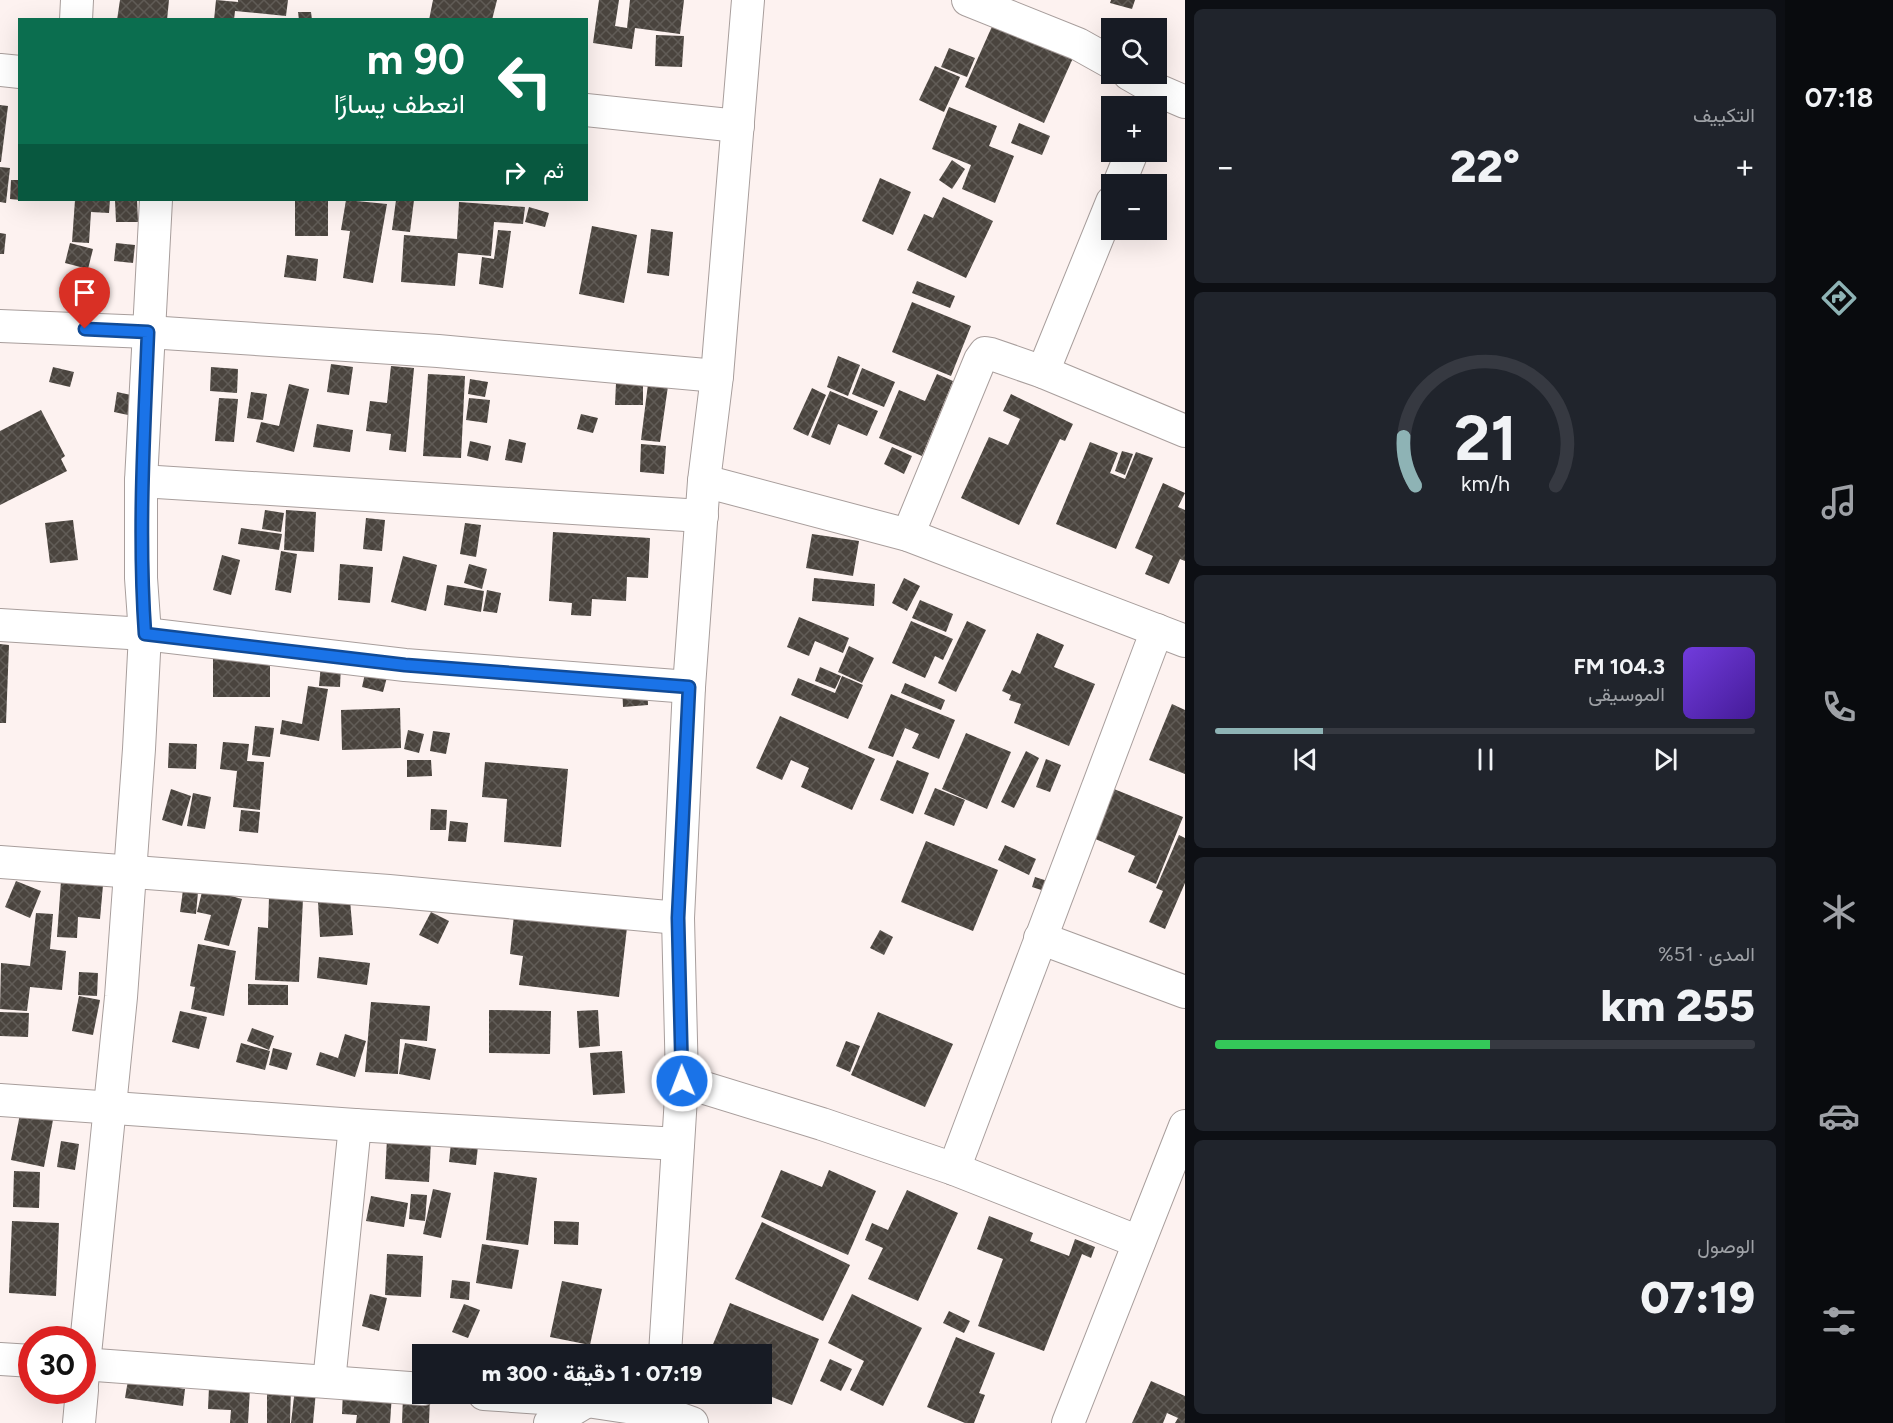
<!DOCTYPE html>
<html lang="ar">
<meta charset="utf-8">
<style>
:root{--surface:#171b24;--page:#20242c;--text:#f1f3f6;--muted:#9ea1a6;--line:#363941;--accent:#8eb3b5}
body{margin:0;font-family:Figtree,Vazirmatn,sans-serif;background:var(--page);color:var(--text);direction:rtl;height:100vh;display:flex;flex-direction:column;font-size:22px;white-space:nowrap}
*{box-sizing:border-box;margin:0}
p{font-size:20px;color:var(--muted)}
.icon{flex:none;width:33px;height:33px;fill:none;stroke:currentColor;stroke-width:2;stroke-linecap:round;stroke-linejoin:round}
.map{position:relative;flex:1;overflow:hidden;direction:ltr}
.drawer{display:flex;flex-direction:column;gap:9px;padding:9px;background:#0d0f14;width:600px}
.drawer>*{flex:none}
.hud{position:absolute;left:18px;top:18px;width:570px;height:183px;border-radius:0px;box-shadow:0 6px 24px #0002;direction:rtl;background:#0b6e4f;color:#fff;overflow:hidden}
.buttons{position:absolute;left:1101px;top:18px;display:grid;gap:12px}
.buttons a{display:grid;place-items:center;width:66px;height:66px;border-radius:0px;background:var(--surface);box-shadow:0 6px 24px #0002;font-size:30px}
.speed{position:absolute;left:18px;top:1326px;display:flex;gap:12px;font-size:30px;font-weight:700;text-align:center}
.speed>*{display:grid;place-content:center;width:78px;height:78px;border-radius:50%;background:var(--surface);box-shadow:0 6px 24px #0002;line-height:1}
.speed .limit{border:9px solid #d22;background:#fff;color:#111}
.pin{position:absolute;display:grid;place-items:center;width:51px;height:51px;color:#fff;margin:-62px -26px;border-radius:50% 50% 50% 0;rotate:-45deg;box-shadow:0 0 6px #0007}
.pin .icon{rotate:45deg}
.me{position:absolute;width:66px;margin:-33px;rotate:359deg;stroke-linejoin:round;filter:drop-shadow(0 0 4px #0008)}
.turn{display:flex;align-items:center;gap:21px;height:126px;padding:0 24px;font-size:27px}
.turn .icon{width:78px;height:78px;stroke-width:2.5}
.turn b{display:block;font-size:42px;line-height:51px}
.then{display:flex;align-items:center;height:57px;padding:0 24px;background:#0003;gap:12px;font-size:22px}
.big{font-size:45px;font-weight:800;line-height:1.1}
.drawer .widget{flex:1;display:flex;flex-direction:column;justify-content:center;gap:9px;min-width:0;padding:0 21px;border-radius:9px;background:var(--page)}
.drawer .dial{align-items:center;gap:0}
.dial svg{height:156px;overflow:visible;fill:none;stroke:var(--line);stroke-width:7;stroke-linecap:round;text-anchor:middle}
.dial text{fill:var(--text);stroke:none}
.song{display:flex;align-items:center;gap:18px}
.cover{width:72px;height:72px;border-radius:9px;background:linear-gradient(135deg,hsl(260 70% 55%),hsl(260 70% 35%))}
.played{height:6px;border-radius:3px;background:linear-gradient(90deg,var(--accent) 20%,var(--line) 20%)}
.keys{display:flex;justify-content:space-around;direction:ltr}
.heat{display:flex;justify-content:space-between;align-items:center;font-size:33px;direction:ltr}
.charge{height:9px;border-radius:4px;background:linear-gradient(90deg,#34c759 51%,var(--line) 0)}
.trip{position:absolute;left:412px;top:1344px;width:360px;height:60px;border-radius:0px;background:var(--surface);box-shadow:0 6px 24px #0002;font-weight:800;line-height:60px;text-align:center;direction:rtl}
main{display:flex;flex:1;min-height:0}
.menu{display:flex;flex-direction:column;width:108px;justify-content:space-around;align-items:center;background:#090b0e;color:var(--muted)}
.menu .icon{width:42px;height:42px}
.menu .active{color:var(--accent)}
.menu b{font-size:27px;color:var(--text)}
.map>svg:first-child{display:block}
.building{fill:url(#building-cross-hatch)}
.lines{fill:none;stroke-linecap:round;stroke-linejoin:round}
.minor-casing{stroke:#a89e9c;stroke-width:34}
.minor{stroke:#fff;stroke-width:32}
.route-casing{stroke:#114b97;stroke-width:15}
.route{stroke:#1a73e8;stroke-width:10}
</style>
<main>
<nav class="menu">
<b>07:18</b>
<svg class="icon active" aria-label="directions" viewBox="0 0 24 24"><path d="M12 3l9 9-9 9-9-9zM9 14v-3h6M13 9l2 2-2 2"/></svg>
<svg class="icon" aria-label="music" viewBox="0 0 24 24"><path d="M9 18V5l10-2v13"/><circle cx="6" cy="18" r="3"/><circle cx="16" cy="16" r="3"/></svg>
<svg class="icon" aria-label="phone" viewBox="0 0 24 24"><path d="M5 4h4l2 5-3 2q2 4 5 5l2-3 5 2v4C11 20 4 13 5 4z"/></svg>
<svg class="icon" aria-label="climate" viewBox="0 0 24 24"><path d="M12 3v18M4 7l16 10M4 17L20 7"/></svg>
<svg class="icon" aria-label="car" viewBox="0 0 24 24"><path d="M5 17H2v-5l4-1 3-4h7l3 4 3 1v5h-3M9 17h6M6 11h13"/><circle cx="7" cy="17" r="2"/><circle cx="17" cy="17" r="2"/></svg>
<svg class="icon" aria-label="filters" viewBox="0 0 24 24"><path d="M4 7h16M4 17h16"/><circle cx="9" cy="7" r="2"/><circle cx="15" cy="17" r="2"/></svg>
</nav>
<section class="drawer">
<div class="widget"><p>التكييف</p>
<div class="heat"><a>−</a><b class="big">22°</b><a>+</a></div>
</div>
<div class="widget dial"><svg viewBox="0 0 100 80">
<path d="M14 69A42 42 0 1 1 86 69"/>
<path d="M14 69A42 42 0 0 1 8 44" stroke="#8eb3b5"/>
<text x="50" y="56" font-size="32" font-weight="700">21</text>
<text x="50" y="72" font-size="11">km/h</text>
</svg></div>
<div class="widget">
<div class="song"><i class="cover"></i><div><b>104.3 FM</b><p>الموسيقى</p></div></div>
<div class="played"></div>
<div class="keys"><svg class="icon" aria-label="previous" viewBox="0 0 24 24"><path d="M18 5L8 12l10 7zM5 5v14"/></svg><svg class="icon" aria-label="pause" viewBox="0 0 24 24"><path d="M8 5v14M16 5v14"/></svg><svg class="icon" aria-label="next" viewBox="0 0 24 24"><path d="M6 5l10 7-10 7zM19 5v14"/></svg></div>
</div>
<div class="widget"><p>المدى · 51%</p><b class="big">255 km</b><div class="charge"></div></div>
<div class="widget"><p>الوصول</p><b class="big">07:19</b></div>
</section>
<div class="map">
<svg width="1185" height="1423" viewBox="0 0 1185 1423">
<defs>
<pattern id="building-cross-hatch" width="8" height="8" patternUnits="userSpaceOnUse" patternTransform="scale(1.5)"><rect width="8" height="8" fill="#4a443e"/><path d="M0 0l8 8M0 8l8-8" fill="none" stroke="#615c57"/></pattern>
</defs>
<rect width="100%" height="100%" fill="#fdf2f0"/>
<!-- building -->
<g class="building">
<path d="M120,0h49l-2,20h-50z"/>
<path d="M216,0l22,2v-2h50l-2,16 -51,-5 -1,9h-20z"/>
<path d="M433,0h64l-5,20h-63z"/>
<path d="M599,0h20l-4,26 12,2 3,-28h54l-4,34 -45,-6 -3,21 -39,-6z"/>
<path d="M1111,0h24l-3,9 -22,-6z"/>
<path d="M298,12h13l1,8h-13z"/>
<path d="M994,22l79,36 -29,65 -79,-36z"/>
<path d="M656,35l28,1 -2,31 -27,-1z"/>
<path d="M949,48l26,10 -8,19 -26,-10z"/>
<path d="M935,66l25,11 -16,35 -25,-12z"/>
<path d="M0,105l8,1 -7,56h-1z"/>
<path d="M949,107l48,19 -8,20 25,10 -19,47 -33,-14 9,-24 -39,-16z"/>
<path d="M1019,123l31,13 -8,19 -31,-12z"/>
<path d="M952,160l13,9 -13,20 -13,-9z"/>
<path d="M0,167l10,1 -4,35 -6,-1z"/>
<path d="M880,178l31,14 -18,43 -31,-14z"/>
<path d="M11,180h9v20l-10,-1z"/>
<path d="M943,197l50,24 -27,57 -59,-28 17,-36 9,4z"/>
<path d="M75,200h35l-1,13 -18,-1 -2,31 -17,-1z"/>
<path d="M115,200h22l1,22h-22z"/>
<rect x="295" y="200" width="33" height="36"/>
<path d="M346,200l41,4 -14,79 -30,-5 7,-47 -9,-1z"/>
<path d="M396,200h18l-4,32 -18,-2z"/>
<path d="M459,202l66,5 -2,17 -29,-2 -3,34 -33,-3 -3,33 -54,-4 3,-47 53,4z"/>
<path d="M529,207l20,6 -4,14 -20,-5z"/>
<path d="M592,226l45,9 -13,68 -45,-9z"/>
<path d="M651,229l22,3 -4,44 -22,-3z"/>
<path d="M498,230l13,1 -8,57 -24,-4 3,-27 12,2z"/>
<path d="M0,233l6,1 -2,20h-4z"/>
<path d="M70,243l23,6 -5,20 -23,-6z"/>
<path d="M116,243l19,2 -2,18 -19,-2z"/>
<path d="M287,255l31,4 -2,22 -32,-4z"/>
<path d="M917,281l38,15 -5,12 -38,-15z"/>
<path d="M912,302l59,24 -20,50 -59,-24z"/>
<path d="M838,356l22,9 -12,31 -21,-9z"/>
<path d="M331,364l22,3 -4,28 -22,-3z"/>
<path d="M391,366l23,2 -8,84 -17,-2 2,-16 -25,-3 4,-30 17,2z"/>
<path d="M53,367l21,5 -4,15 -21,-5z"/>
<path d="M211,367l27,2 -1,24 -27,-2z"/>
<path d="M862,368l33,14 -11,25 -32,-13z"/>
<path d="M428,374l37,2 -4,82 -38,-2z"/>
<path d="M937,374l16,7 -31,75 -43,-18 20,-48 26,11z"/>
<path d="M470,379l18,3 -3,15 -17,-3z"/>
<path d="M616,383h27v22h-28z"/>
<path d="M289,384l20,5 -15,63 -38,-10 5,-20 18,4z"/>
<path d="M648,384l20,2 -8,56 -19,-2z"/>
<path d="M812,388l14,7 -18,41 -15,-7z"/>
<path d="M830,391l48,20 -11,25 -29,-12 -8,21 -19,-8z"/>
<path d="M117,392l14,3 -3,20 -14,-3z"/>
<path d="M251,392l16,2 -4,26 -16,-2z"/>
<path d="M1011,394l62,30 -8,17 -5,-2 -41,86 -58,-27 28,-61 19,8 12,-26 -17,-8z"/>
<path d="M219,398l19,1 -4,43 -19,-1z"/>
<path d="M469,398l21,2 -3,23 -21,-3z"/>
<path d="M41,410l24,46 -4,3 6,12 -67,34v-74z"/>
<path d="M581,414l17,4 -5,15 -16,-4z"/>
<path d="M317,424l36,6 -3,22 -37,-5z"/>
<path d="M509,439l17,4 -4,20 -17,-3z"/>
<path d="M470,441l21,5 -3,15 -21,-5z"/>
<path d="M1090,442l28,11 -8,20 15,6 11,-27 17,6 -37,91 -60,-25z"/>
<path d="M641,444l25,2 -2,28 -24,-2z"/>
<path d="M892,447l20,9 -8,18 -20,-10z"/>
<path d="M1122,451l11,3 -8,21 -10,-4z"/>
<path d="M1163,483l22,10 -7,14 7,3v51l-5,-2 -11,25 -24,-10 8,-18 -18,-8z"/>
<path d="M265,510l19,3 -3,19 -19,-3z"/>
<path d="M286,510l30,2 -2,40 -30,-2z"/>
<path d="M366,518l19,2 -3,31 -19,-2z"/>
<path d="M73,520l5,40 -28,3 -5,-40z"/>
<path d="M465,523l16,2 -5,32 -16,-3z"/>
<path d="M241,528l41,6 -3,16 -41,-6z"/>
<path d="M553,532l97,6 -2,40 -21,-1 -1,24 -34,-2 -1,17 -20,-1 1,-12 -23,-2z"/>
<path d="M812,534l47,7 -6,35 -47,-8z"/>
<path d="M281,551l16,3 -6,39 -16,-3z"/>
<path d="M222,555l18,5 -9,35 -18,-5z"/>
<path d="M403,556l34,9 -11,46 -35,-9z"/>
<path d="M340,564l33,3 -3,36 -32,-3z"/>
<path d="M469,564l18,5 -5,20 -18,-6z"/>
<path d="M814,578l61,6 -1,22 -62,-5z"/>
<path d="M904,578l16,8 -13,25 -15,-8z"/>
<path d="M447,585l37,6 -3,21 -37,-7z"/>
<path d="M487,590l14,3 -4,20 -14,-2z"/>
<path d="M920,600l33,14 -7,18 -34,-14z"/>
<path d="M799,617l50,21 -6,15 -28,-12 -6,15 -22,-9z"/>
<path d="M911,621l42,18 -10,21 -8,-4 -10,22 -33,-15z"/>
<path d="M967,621l19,9 -30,62 -18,-9z"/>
<path d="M1037,633l27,12 -10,22 41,17 -26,62 -55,-23 7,-19 -12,-4 2,-5 -9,-4 10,-21 8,4z"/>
<path d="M0,644l9,1 -3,78h-6z"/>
<path d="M849,646l25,12 -12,25 -24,-11z"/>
<rect x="213" y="658" width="57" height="39"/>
<path d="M321,664l20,1 -1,22 -21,-1z"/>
<path d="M367,665l22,5 -6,22 -21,-5z"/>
<path d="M820,667l21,9 -6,13 -20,-8z"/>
<path d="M842,676l21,9 -15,34 -57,-24 7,-17 37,15z"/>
<path d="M647,683l1,22 -25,2 -1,-23z"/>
<path d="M905,683l40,17 -4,10 -40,-17z"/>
<path d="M308,686l20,3 -9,52 -39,-7 2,-14 20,4z"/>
<path d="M891,694l64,26 -16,39 -27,-11 7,-14 -14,-6 -12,29 -25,-9z"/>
<path d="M1172,704l13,6v64l-36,-14z"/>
<path d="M400,708l1,40 -59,2 -1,-40z"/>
<path d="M780,716l95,43 -23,51 -51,-23 8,-19 -18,-8 -9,20 -26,-12z"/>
<path d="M255,726l19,2 -4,29 -18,-2z"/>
<path d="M408,730l16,4 -5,19 -15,-4z"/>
<path d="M433,731l17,2 -4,21 -16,-3z"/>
<path d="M966,733l45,19 -24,57 -45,-20z"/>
<path d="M223,742l26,2 -2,17 17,1 -4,48 -27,-3 4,-36 -17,-2z"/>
<path d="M169,743l28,1 -1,25 -28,-1z"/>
<path d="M1026,751l13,7 -25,50 -13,-6z"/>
<path d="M1046,759l15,6 -11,27 -14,-5z"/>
<path d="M407,760h24l1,16 -25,1z"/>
<path d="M897,760l32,13 -16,41 -33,-14z"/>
<path d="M485,762l83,7 -7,78 -57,-5 3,-43 -25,-2z"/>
<path d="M935,788l30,12 -11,26 -30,-12z"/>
<path d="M171,789l20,7 -9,30 -20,-6z"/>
<path d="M1114,789l69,28 -27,67 -28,-12 7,-16 -42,-18z"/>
<path d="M193,793l18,4 -6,32 -18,-3z"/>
<path d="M431,809l16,1 -1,20h-16z"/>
<path d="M241,810l19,2 -2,21 -19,-2z"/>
<path d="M450,821l18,2 -2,19 -18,-1z"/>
<path d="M1179,835l6,3v45l-20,46 -16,-7 14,-31 -7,-3z"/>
<path d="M926,841l72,29 -25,61 -72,-29z"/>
<path d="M1005,845l31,14 -7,16 -31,-15z"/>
<path d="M1035,877l25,8 -3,10 -25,-8z"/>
<path d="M16,881l25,10 -11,27 -25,-11z"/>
<path d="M61,881l42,4 -3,34 -22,-2 -1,21 -20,-1z"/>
<path d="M203,888l39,11 -13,47 -25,-6 7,-25 -14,-3z"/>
<path d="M183,890l15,2 -2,22 -16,-2z"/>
<path d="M269,897l34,2 -4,83 -44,-2 3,-53 10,1z"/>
<path d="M350,900l3,35 -33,2 -2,-35z"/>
<path d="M515,905l113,14 -9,78 -100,-12 4,-29 -13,-2z"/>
<path d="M431,912l18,9 -11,23 -19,-9z"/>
<path d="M36,913l17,1 -3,35 16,2 -4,39 -32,-3 -3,24 -27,-2 1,-46 29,3z"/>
<path d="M880,930l13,7 -9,18 -14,-7z"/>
<path d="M198,944l38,7 -12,65 -33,-7 4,-22 -5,-1z"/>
<path d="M319,957l51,6 -3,22 -50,-7z"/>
<path d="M79,972l19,1 -1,23 -19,-1z"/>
<path d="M248,984l40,1v20h-40z"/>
<path d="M79,996l21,4 -7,35 -21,-4z"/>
<path d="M371,1002l59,4 -3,35 -27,-2 -2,35 -33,-2z"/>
<path d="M489,1010l62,1 -1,43 -61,-1z"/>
<path d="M598,1010l2,36 -21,2 -2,-37z"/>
<path d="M180,1011l27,6 -8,32 -27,-7z"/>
<path d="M0,1012l29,1 -1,24 -28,-1z"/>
<path d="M878,1012l75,32 -28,63 -74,-32z"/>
<path d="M252,1028l22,8 -5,14 -22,-9z"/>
<path d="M345,1034l21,7 -11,36 -39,-12 4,-13 18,6z"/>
<path d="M846,1041l14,5 -10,26 -14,-6z"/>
<path d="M241,1043l29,8 -5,19 -29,-8z"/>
<path d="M405,1043l31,6 -6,31 -31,-6z"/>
<path d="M273,1048l19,5 -5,17 -18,-5z"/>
<path d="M622,1051l3,42 -32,2 -3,-42z"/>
<path d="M20,1114l33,6 -9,47 -33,-7z"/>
<path d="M387,1138l44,3 -2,41 -44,-3z"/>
<path d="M61,1141l18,3 -4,26 -18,-3z"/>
<path d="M451,1143l27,3 -2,19 -27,-3z"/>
<path d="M781,1170l41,17 7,-17 47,21 -28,64 -87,-38z"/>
<path d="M14,1171l26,1 -1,36 -26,-1z"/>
<path d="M494,1172l43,6 -9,67 -42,-5z"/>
<path d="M433,1189l18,4 -10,45 -18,-4z"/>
<path d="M907,1190l51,23 -40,88 -50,-22 15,-31 -18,-8 7,-17 16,7z"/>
<path d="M411,1194l16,1 -2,26 -16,-2z"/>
<path d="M371,1196l37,7 -4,24 -38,-6z"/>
<path d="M989,1216l44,17 -3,8 39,15 6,-17 20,8 -4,11 -9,-4 -38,97 -66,-25 25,-67 -26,-10z"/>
<path d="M12,1221l47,2 -3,73 -47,-3z"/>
<path d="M554,1221l25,1 -1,23 -24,-1z"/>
<path d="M762,1222l88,43 -27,56 -88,-42z"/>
<path d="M482,1244l37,6 -7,39 -36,-6z"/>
<path d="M387,1254l36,2 -2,41 -36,-2z"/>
<path d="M452,1280l18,2 -1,18 -19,-2z"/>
<path d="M562,1281l40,8 -12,56 -40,-8z"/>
<path d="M370,1294l17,4 -8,33 -17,-5z"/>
<path d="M852,1294l70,34 -39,78 -33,-16 14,-29 -36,-18z"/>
<path d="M730,1303l89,36 -27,66 -30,-12v-39h-53z"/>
<path d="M464,1304l16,6 -12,28 -16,-6z"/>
<path d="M949,1311l21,10 -6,12 -21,-10z"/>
<path d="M956,1337l39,16 -16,40 6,2 -11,28h-9l-38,-16z"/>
<path d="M830,1359l22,10 -11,22 -21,-10z"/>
<path d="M128,1380l57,9 -2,17 -58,-8z"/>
<path d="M1151,1381l34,15v27h-10l3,-5 -11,-5 -4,10h-31z"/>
<path d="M209,1387l41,2 -2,34h-18l1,-13 -23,-1z"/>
<path d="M267,1387l24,1 -1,35h-23z"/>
<path d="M295,1388l21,3 -3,32h-22z"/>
<path d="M343,1391l49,3 -2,29h-34l1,-8 -15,-1z"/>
<path d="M403,1396l27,1 -1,26h-27z"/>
</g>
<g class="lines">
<defs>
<g id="minor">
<path d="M968,0l110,44 34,19"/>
<path d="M76,20l1,-20"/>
<path d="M0,70l20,2"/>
<path d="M1129,74l28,16 28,12"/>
<path d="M586,110l152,16"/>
<path d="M1119,184l13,-32"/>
<path d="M0,326l148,6 290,19 279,25"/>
<path d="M1043,372l69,-170"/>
<path d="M141,481l561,35"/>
<path d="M704,481l204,54 277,106"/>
<path d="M908,535l72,-175 5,-7 6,1 52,18 142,59"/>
<path d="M0,625l145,9 260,31 284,22"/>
<path d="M0,862l389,29 289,27"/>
<path d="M1040,938l145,54"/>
<path d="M682,1081l140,43 132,45 185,73"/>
<path d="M0,1100l355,25 323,19"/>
<path d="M954,1169l203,-539"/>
<path d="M665,1354l17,-273 -4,-163 11,-231 15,-206 13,-105 31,-376"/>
<path d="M0,1359l32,2"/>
<path d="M82,1364l341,25"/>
<path d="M329,1382l26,-257"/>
<path d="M82,1384l39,-387 18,-248 6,-115 -4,-56v-97l15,-281"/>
<path d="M484,1394l103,7 74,11 31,11"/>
<path d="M79,1423l3,-33"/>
<path d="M550,1423l37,-22"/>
<path d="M1068,1423l117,-297"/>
</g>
</defs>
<!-- minor casing -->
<use href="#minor" class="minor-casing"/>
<!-- minor -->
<use href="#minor" class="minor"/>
</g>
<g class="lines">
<defs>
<path id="route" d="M85,329l63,3c-4,101 -10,201 -3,302l260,31 284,22 -11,231 4,163"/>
</defs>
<!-- route casing -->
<use href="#route" class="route-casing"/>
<!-- route -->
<use href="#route" class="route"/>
</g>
</svg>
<div class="buttons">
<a><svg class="icon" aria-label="search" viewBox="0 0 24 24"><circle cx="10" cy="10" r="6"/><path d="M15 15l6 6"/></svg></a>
<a>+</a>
<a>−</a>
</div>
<div class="speed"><div class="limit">30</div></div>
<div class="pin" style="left:85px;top:329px;background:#d93025"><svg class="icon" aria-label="arrive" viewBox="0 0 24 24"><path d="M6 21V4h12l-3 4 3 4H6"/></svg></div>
<svg class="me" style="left:682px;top:1081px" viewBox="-20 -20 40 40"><circle r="17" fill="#1a73e8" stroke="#fff" stroke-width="3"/><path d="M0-11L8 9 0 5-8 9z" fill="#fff"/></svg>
<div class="trip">07:19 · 1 دقيقة · 300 m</div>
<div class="hud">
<div class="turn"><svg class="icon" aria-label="left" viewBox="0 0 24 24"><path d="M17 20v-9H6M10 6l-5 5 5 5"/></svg><div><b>90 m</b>انعطف يسارًا</div></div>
<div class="then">ثم<svg class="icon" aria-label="right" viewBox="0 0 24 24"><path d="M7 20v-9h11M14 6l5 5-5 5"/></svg></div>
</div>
</div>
</main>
